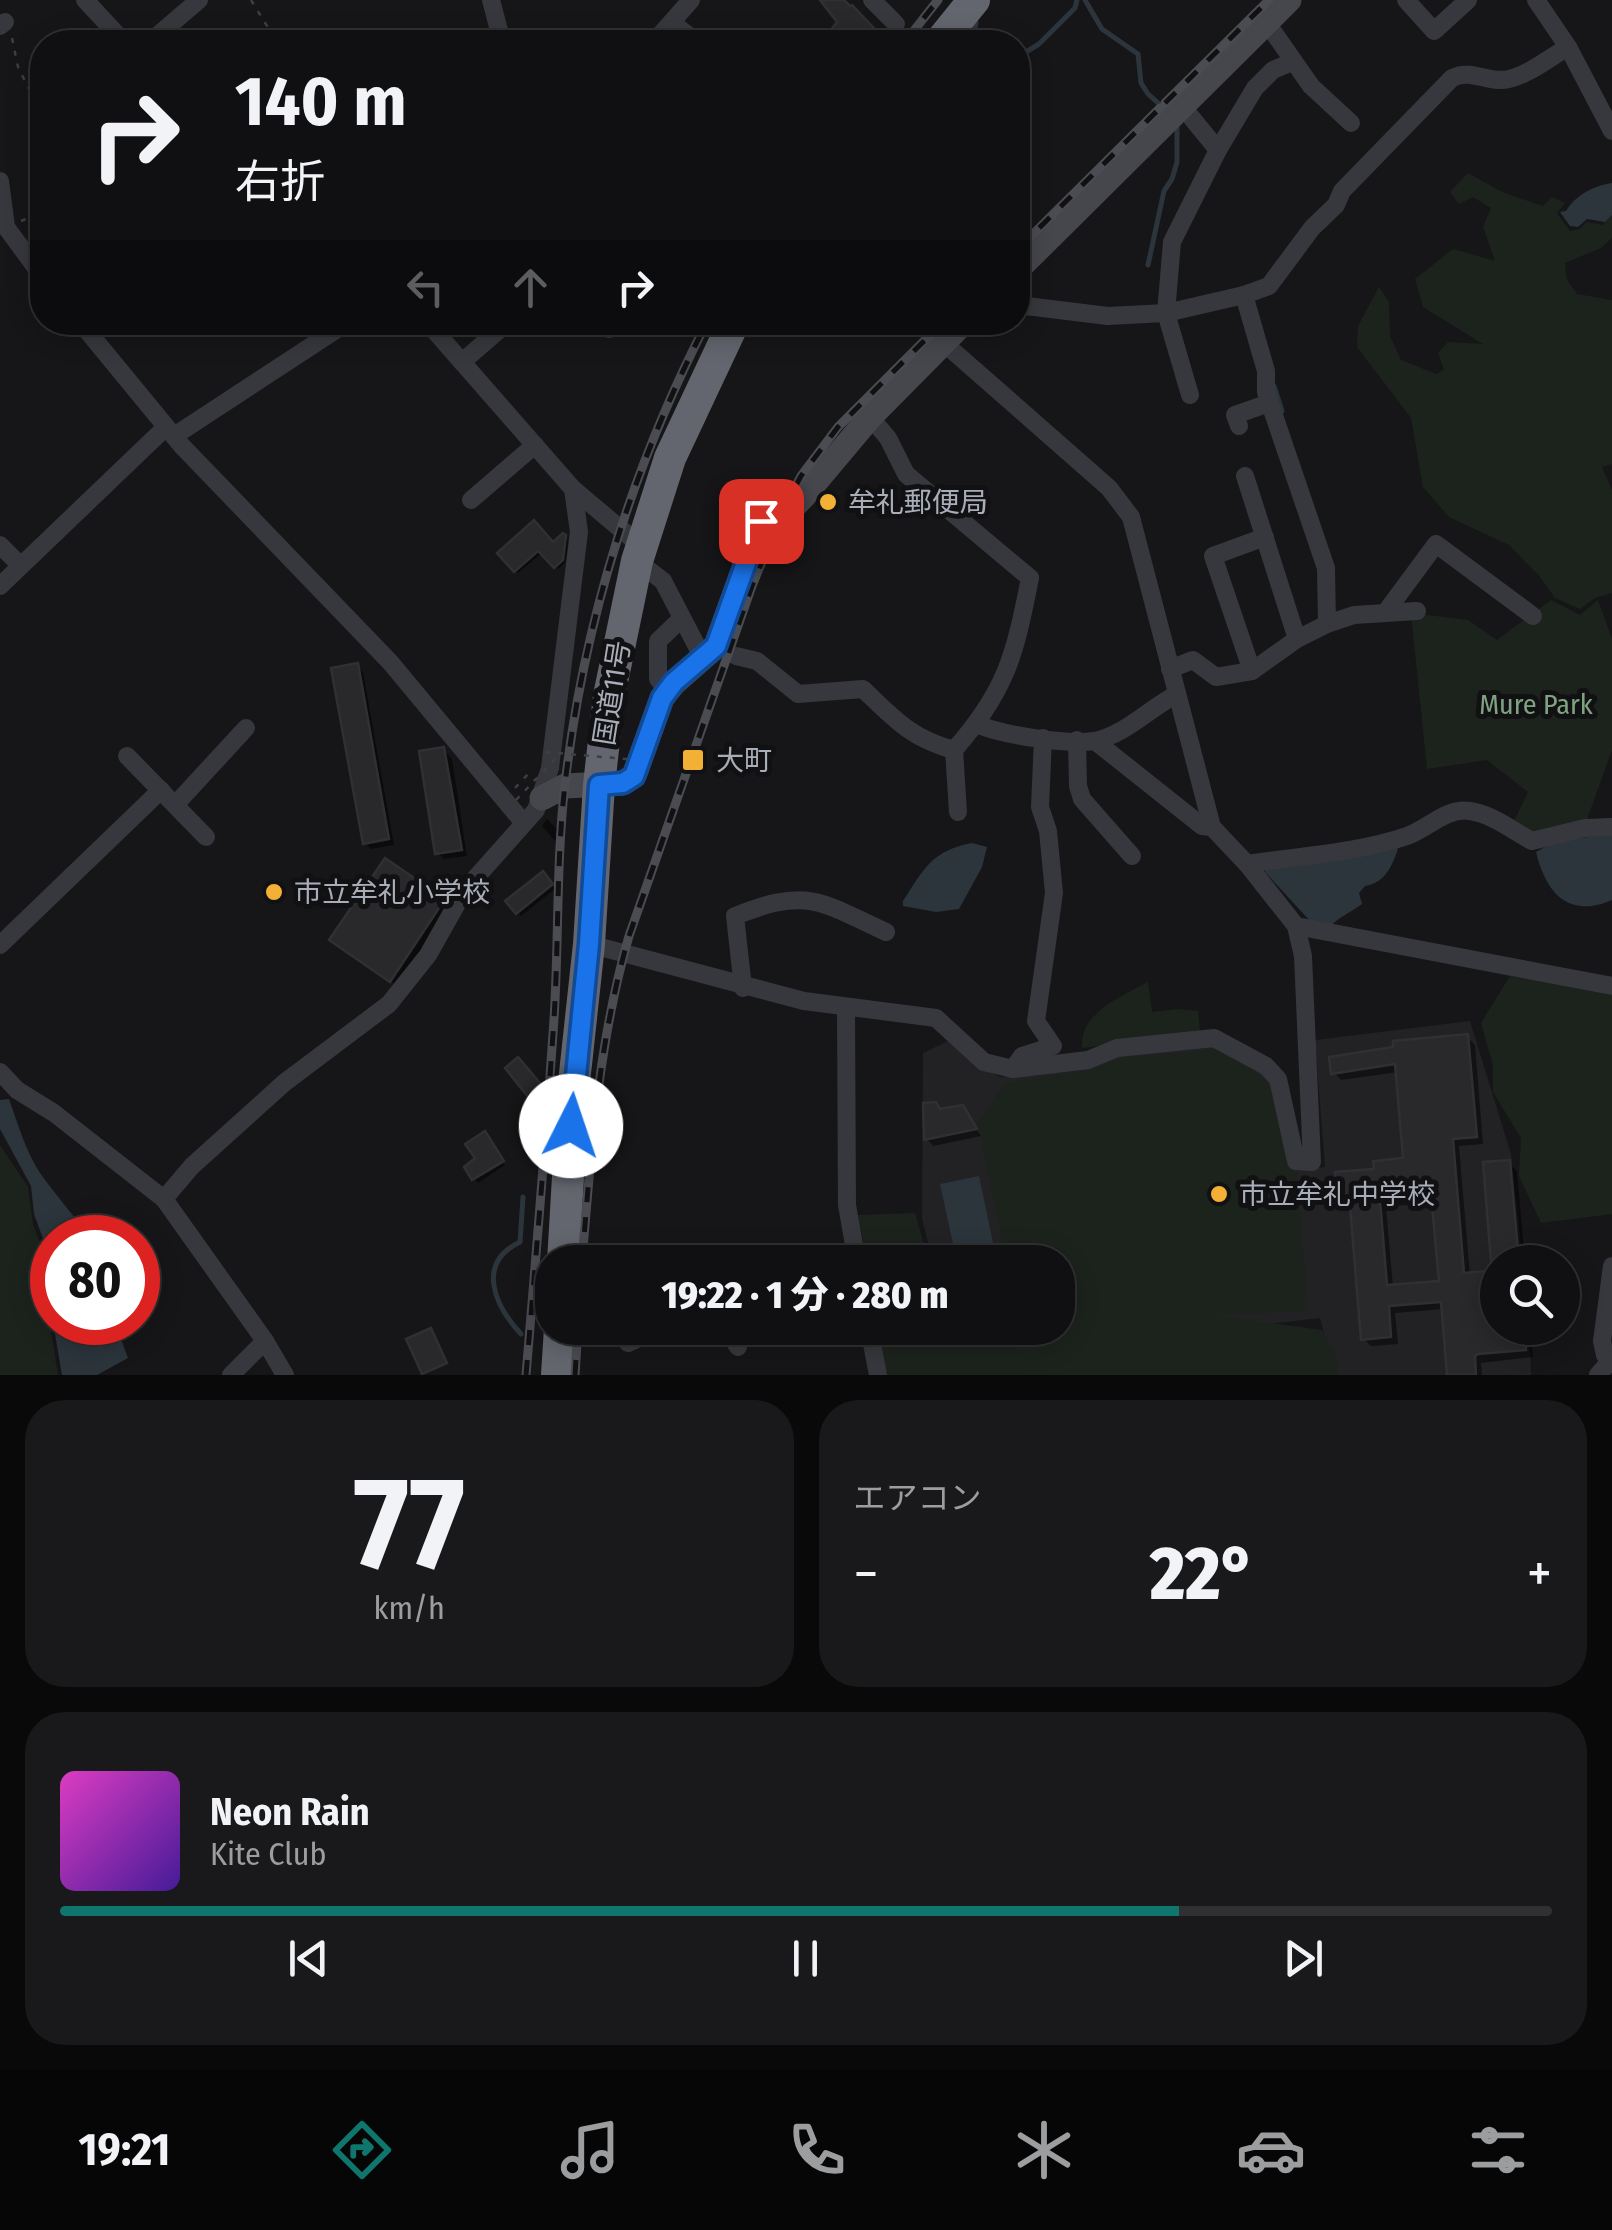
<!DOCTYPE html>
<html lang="ja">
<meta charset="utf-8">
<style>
:root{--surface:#101012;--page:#19191b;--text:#f1f3f6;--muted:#9c9d9f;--line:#303032;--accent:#0f766e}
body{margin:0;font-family:"Fira Sans Condensed","Noto Sans JP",sans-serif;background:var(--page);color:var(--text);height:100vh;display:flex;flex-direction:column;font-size:38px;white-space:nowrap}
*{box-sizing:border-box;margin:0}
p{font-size:32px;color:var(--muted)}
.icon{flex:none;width:55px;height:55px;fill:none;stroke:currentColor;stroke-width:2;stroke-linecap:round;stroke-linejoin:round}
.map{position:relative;height:1375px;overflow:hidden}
.side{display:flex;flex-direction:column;gap:25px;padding:25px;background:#09090a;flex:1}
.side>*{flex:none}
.banner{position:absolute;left:30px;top:30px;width:1000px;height:305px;border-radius:40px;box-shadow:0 5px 25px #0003,0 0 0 2px var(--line);background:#101012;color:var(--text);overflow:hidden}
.controls{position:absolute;left:1480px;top:1245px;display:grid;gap:20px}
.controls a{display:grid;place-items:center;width:100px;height:100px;border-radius:50%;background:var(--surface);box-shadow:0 5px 25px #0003,0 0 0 2px var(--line);font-size:50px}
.speed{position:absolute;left:30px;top:1215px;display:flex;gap:20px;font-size:50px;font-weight:700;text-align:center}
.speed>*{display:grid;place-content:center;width:130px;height:130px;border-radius:50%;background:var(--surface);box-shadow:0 5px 25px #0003,0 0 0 2px var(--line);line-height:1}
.speed .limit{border:15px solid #d22;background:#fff;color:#111}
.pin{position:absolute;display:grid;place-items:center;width:85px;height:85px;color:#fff;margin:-42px;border-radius:20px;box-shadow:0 5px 15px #0006}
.me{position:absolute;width:110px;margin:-55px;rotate:4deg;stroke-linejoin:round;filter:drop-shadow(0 0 8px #0008)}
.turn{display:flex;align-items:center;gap:35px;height:210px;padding:0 40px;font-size:45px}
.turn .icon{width:130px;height:130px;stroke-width:2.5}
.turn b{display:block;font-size:70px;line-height:85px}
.lanes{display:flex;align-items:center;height:95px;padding:0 40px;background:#0003;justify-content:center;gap:50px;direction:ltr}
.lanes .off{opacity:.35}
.big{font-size:75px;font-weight:800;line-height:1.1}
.side .widget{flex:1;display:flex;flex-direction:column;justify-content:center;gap:15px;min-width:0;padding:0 35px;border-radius:40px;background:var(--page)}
.side .dial{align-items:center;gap:0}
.dial b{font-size:130px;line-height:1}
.song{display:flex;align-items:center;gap:30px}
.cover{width:120px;height:120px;border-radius:15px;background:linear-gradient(135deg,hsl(310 70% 55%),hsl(260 70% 35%))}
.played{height:10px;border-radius:5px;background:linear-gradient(90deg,var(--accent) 75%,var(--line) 75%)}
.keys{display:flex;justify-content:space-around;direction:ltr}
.heat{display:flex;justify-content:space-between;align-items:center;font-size:55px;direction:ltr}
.side .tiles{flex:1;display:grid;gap:25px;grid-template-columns:1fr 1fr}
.widget:last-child{grid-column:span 2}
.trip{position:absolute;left:535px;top:1245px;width:540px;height:100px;border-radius:40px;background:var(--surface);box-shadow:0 5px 25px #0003,0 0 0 2px var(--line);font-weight:800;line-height:100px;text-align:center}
.tab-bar{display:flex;height:160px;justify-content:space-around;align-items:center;background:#060607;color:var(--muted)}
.tab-bar .icon{width:70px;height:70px}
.tab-bar .current{color:var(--accent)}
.tab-bar b{font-size:45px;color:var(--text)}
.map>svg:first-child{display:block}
.built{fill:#222225}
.green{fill:#1c231d}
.water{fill:#2c353c}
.shadow{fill:#0007;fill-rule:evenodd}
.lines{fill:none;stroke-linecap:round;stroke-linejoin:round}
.stream{stroke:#2c353c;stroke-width:5}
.building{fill:#29292c;stroke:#303034;stroke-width:2.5;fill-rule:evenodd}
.path{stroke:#3d3f44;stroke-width:2.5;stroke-dasharray:5 8;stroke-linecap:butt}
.street{stroke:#37383d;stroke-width:18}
.secondary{stroke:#45474d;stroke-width:25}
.highway{stroke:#63666e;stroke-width:32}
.rail-casing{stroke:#4a4c52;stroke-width:9}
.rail{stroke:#111113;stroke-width:5;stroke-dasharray:15;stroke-linecap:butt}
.path-bridge{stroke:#3d3f44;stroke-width:2.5;stroke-dasharray:5 8;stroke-linecap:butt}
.route-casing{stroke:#114b97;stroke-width:25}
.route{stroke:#1a73e8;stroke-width:18}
.poi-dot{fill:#f2b134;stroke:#111113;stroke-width:4}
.labels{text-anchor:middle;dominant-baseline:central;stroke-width:10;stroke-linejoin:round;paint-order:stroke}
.poi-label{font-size:28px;fill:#a8adb8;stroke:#111113;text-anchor:start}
.street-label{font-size:28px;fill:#a8adb8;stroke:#111113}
.park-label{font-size:28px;fill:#7fa381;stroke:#111113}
</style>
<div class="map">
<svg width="1612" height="1375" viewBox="0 0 1612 1375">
<rect width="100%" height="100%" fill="#161618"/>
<!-- built -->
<path class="built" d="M1470,1021l41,133 12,108h-25v66h31l2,47h-196l-15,-57 -362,42 -8,-32h108v-66h-125l-11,-43 1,-166 27,-13 34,30 17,7 87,-10 33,-13 96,-8 53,31 18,76 11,17 26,-3 -10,-127z"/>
<!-- green -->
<g class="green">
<path d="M1468,173l34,19 41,14 9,-9 13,6 -8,10 13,18 10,-2 7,-7 15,3 10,-10v23l-11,10 -36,15 2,17 10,14 35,6v164l-10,3 10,23v103l-17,5 -15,11 -25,-11 -15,-21 -31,-32 -60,-28 -26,-30 -12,-69 -54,-71 1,-21 21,-39 10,15 1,34 11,24 35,14 8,-4 -6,-17 10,-11 35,2 -60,-37 -8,-28 38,-30 42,12 -12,-34 8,-19 -18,-11 -14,7 -9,-12z"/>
<path d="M1551,600l29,15 18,-15 14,39v111l-27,75 -52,10 -19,-14 14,-29 -41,-32 -60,9 -16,-156 57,7 29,20z"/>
<path d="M1510,976l102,19v219l-71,9 -22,-47 2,-38 -28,-46v-27l-12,-42z"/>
<path d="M1148,982l4,30 26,-3 20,2 2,22 -118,15c-3,-35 40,-52 66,-66z"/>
<path d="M1217,1049l32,15 18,18 7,17 10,52 13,23 11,137 -96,4 110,15 15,29 1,16h-451l-9,-47h80l8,16 43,-16h49v-9l4,-1 -4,-1v-55h-51l-30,-138 28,-41 84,-13 33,-12z"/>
<path d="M0,1145l28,42 5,38 16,39 -4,30 13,81h-58z"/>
<path d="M915,1213l14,49h-62l-9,-47z"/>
</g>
<!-- water -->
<g class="water">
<path d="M1612,183v32l-7,7 -18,-3 -9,8 -8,-1 -10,-14 6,-1c10,-16 26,-25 46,-28z"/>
<path d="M1612,833v67c-44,19 -66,-7 -76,-48l16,-9z"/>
<path d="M972,843l15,4 -5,20 -23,42 -23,3 -33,-6v-5c21,-32 28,-50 69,-58z"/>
<path d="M1392,843l6,6c-6,17 -13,34 -33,37l-6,7 3,11c-11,9 -23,12 -32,23l-19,-5 -46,-50 1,-4z"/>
<path d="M9,1099c9,25 16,51 31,74 15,22 34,41 48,64l-36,1v84l-4,-27 4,-32 -18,-49 -3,-28 -31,-57v-29z"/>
<path d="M979,1176l18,86h-40l-17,-78z"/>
<path d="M53,1322l62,1 13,35 -31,17h-35z"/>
</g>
<!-- shadow -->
<g class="shadow">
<path d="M563,536l5,5 -3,22 -7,6 -15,-17 -25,21 -18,-20 53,-8z"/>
<path d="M357,666l6,6 31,173 -23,4 -6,-6z"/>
<path d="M444,750l8,9 15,97 -23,3 -6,-6z"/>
<path d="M547,819l16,17 -7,6 -14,-16z"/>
<path d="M542,875l13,14 -34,27 -13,-14z"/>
<path d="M443,901l7,6 -52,79 -59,-40z"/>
<path d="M1467,1037l8,8 8,99 -24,2 11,129 24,-2 -9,-108 24,-2 8,8 8,91h-27v66h32l3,29 -52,6 1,12h-33l-5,-66 -49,4 3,31 -27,2 -7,-7 -12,-137h-5l-8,-8 38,-23 29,-10 -8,-89 -57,8 -7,-8zM1435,1202l6,81 -48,4 -7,-80z"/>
<path d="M962,1108l19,28 -48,10 -6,-7 15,-28z"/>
<path d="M488,1138l17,27 -27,18 -11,-16 12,-8z"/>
</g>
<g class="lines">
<!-- stream -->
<g class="stream">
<path d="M1085,0l17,29 36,25 3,29 7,11 18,16"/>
<path d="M972,42l4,-19"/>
<path d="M1018,57l21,-13 36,-36 2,-8"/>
<path d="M1148,265l16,-74 8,-12 5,-17v-37"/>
<path d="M1274,386l8,25"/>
<path d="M521,1334c-27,-29 -45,-71 -1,-92l3,-45"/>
</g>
</g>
<!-- building -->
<g class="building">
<path d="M820,0h24l6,6 2,-1 35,37h-66l16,-20z"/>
<path d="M534,520l19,22 10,-9 3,2 -3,25 -9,8 -16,-17 -24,21 -17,-19z"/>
<path d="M358,663l31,176 -26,5 -32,-176z"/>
<path d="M444,747l18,103 -27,4 -16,-103z"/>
<path d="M385,858l60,41 -55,83 -61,-42z"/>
<path d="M543,871l10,13 -37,30 -11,-13z"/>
<path d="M1468,1034l9,103 -24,2 11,134 34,-3v58h26l2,22 -48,4 -3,2 1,19h-29l-6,-73 -52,4 2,31 -30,3 -12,-146 -12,1 -2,-23 39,-3 -1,-8 30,-3 -8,-94 -64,10 -2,-17 64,-10v-6zM1431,1195l8,86 -52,4 -7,-85z"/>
<path d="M518,1057l22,26v29l-35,-44z"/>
<path d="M936,1102l4,7 23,-4 14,24 -53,11 -1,-37z"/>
<path d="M485,1131l19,30 -32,19 -8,-13 11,-9 -10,-14z"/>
<path d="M1510,1160l9,102h-28l-8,-100z"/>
<path d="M431,1328l16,35 -25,11 -16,-35z"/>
</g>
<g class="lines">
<!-- path -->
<g class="path">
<path d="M251,0l16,26 -4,16"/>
<path d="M12,38l6,29 24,48"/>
<path d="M21,221l21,-9"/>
<path d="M515,788l15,-16"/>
</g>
<!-- street -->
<g class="street">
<path d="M85,0l39,42"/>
<path d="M491,0l11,42"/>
<path d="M872,0l24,24"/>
<path d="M1406,0l28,31 34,-31"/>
<path d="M1536,0l32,47 44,84"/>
<path d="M672,23l25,19"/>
<path d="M1267,23l44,63 40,37"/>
<path d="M0,26l5,-4"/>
<path d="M150,42l49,-42"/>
<path d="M654,42l37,-42"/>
<path d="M1182,106l36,44"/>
<path d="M0,181l6,46 36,49"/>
<path d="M1244,295l22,76v21l60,176 1,56"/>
<path d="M1018,305l90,11 58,-3 78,-18 25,-9 43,-58 24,-23 6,-14 110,-113c20,-10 36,6 57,1 21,-5 40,-21 59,-32"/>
<path d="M80,322l102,124 208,216 133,160"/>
<path d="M603,322l6,7 6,-7"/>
<path d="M462,362l46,-40"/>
<path d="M1190,395l-24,-82 6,-71 46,-92 37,-62 18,-18 19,-8"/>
<path d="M870,417l18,21 18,36 124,104c-15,76 -23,112 -76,172l4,62"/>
<path d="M1239,426l-4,-11 34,-12"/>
<path d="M174,436l174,-114"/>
<path d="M1245,476l52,163"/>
<path d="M573,489l68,57"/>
<path d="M471,500l64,-55"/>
<path d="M0,545l21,21"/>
<path d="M637,561l26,20 40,77"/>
<path d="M0,586l166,-159"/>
<path d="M1385,613l51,-69 97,72"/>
<path d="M736,656l21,5 41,33 65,-5c31,30 49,50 91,61"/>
<path d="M1170,669l23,-9 23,17 36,-6 45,-32 30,-15 27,-9 63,-4"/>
<path d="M1252,671l-39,-115 52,-19"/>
<path d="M668,691l-10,-12v-38l24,-23"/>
<path d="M977,724c24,11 91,21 117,17 31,-6 56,-33 83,-47"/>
<path d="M1077,740l1,46 4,13 50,57"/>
<path d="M1095,741l107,85 10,1"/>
<path d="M127,756l79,81"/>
<path d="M175,805l71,-77"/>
<path d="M1247,864c52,-8 110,-11 160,-28 21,-7 39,-29 63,-25 22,3 43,20 62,30l53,-13 27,-1"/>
<path d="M1296,926l316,60"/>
<path d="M589,944l215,57 132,17 48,44 29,7 75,-9 29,-12 97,-10 52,28 12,13 18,82 16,1 -9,-206 -7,-30 -49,-62 -35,-37 -81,-310 -22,-29 -164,-144"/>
<path d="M0,945l161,-155"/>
<path d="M743,988l-8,-72c73,-29 84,-15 151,16"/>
<path d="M846,1009l1,196 10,57"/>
<path d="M1013,1069l9,-13 31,-10 -17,-25 18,-128 -6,-62 -8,-24 3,-69"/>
<path d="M0,1072l17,18 37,23 110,86 101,142 20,34"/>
<path d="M164,1199l28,-33 92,-83 105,-79 39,-49 36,-64 72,-81 14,-42 29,-236 -6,-43 -146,-167"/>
<path d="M1612,1266l-10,75 3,14 7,3"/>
<path d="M620,1328l8,15 32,-15"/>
<path d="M726,1328l12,19"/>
<path d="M869,1328l9,47"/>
<path d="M231,1375l34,-34"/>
<path d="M1598,1375l14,-16"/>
</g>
<!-- secondary -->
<g class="secondary">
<path d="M1018,269l271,-269"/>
<path d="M542,798l23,-12 58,-3 11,-7 28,-78 12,-15 42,-37 45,-125 33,-15 8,-8 68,-81 94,-95"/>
</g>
<!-- highway -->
<g class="highway">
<path d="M940,42l34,-42"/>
<path d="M563,1262l10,-170 16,-148 10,-159 10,-89 28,-135 33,-103 64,-136"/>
<path d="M557,1375l3,-47"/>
</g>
<defs>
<g id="rail">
<path d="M905,42l33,-42"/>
<path d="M1165,103l104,-103"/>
<path d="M1018,249l142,-141"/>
<path d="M582,1262c9,-110 16,-219 47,-326l123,-350 31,-76 18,-34 37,-49 105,-105"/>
<path d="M526,1375c10,-119 20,-237 28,-356 5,-78 2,-157 11,-235 19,-163 67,-316 142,-462"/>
<path d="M575,1375l3,-47"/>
</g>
</defs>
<!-- rail casing -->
<use href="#rail" class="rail-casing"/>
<!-- rail -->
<use href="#rail" class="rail"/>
<!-- path-bridge -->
<g class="path-bridge">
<path d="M545,752l81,7 21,20"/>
<path d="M516,800l44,-46"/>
</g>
</g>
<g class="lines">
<defs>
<path id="route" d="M571,1126l18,-182 10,-159 24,-2 11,-7 28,-78 12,-16 42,-36 45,-125"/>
</defs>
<!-- route casing -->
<use href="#route" class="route-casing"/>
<!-- route -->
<use href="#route" class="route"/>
</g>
<!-- markers -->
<g class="poi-dot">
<circle cx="828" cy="502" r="10"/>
<rect x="681" y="748" width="24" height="24" rx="5"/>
<circle cx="274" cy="892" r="10"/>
<circle cx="1219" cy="1194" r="10"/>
</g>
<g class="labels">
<!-- poi labels -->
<g class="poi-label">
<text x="848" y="502">牟礼郵便局</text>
<text x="716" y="760">大町</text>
<text x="294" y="892">市立牟礼小学校</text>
<text x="1239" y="1194">市立牟礼中学校</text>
</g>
<!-- street labels -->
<g class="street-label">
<text transform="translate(612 693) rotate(-81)">国道11号</text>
</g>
<!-- park labels -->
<g class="park-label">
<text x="1536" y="704">Mure Park</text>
</g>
</g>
</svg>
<div class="controls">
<a><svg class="icon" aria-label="search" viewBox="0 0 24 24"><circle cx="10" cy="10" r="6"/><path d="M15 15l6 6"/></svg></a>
</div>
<div class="speed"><div class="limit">80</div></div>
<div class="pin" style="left:761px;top:521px;background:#d93025"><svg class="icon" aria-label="arrive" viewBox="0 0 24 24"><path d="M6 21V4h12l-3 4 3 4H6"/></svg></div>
<svg class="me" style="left:571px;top:1126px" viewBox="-20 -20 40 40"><circle r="19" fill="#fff"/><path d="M0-13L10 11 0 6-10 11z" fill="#1a73e8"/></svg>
<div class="trip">19:22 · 1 分 · 280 m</div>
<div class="banner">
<div class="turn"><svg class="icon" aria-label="right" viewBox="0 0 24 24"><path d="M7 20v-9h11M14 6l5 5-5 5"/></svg><div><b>140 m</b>右折</div></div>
<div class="lanes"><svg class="icon off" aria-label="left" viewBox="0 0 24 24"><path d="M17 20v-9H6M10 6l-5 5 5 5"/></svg><svg class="icon off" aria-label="ahead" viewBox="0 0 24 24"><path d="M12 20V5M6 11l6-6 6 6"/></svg><svg class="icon" aria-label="right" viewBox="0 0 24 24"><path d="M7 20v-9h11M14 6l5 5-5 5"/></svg></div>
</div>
</div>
<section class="side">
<div class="tiles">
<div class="widget dial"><b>77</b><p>km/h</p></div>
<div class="widget"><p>エアコン</p>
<div class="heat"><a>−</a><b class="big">22°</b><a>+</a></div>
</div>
<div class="widget">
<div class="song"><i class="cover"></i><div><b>Neon Rain</b><p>Kite Club</p></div></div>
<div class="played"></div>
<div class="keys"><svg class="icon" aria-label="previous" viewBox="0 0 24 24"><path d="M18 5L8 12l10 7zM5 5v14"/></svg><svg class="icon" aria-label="pause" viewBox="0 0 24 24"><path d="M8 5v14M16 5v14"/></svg><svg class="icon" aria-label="next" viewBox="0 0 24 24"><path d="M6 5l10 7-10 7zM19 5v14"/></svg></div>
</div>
</div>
</section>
<nav class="tab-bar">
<b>19:21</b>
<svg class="icon current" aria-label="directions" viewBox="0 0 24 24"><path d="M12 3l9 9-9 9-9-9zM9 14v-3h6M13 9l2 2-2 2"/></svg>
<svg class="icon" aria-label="music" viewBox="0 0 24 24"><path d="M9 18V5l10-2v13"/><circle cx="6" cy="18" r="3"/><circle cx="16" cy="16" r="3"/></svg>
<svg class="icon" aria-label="phone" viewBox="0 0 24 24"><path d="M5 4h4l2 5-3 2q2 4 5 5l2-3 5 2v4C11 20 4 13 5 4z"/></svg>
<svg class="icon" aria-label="climate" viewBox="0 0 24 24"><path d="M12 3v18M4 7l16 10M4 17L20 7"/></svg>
<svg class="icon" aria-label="car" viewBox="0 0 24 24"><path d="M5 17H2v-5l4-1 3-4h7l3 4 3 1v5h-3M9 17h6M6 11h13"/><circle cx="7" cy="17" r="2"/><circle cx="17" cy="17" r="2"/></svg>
<svg class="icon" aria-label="filters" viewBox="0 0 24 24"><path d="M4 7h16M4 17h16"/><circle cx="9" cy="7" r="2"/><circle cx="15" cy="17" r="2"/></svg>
</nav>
